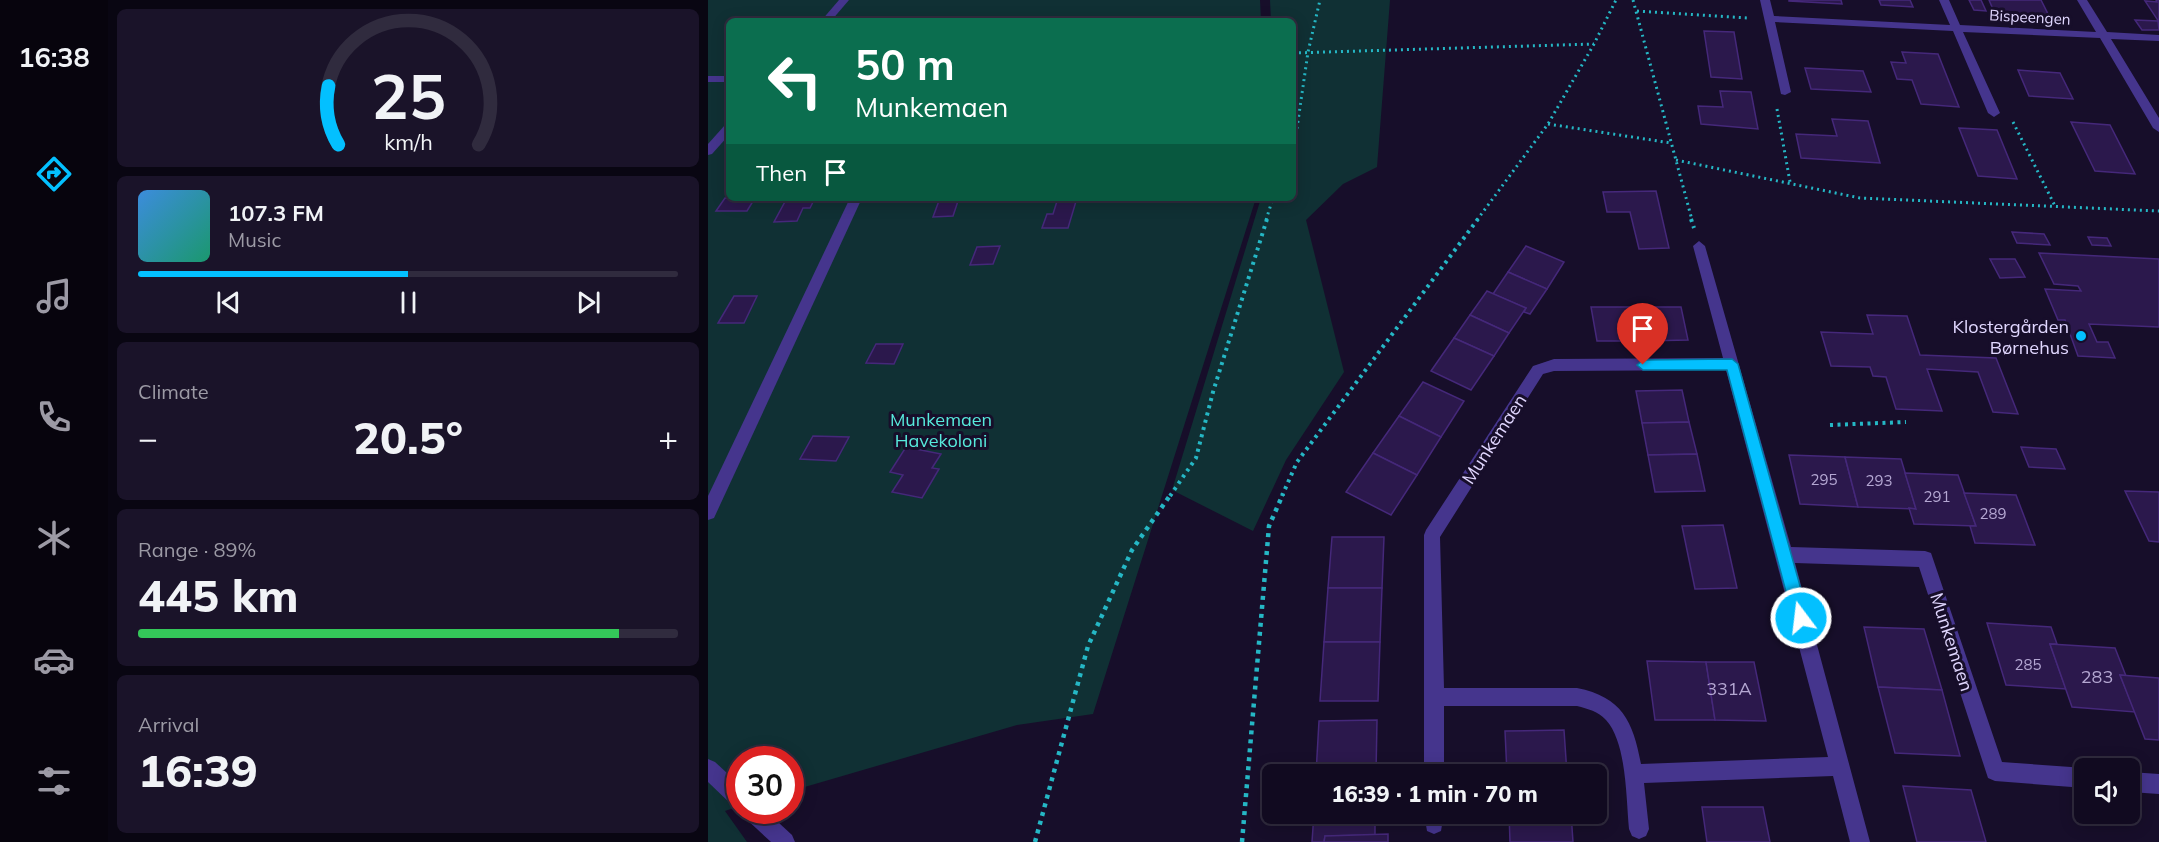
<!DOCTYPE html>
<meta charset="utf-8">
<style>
:root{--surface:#110a20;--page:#1a1329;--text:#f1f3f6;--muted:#9c9aa5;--line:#302b3e;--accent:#03c0ff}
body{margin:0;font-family:Mulish,sans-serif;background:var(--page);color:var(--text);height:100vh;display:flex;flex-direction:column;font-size:22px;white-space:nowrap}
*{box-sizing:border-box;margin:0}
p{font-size:20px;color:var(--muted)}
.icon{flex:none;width:33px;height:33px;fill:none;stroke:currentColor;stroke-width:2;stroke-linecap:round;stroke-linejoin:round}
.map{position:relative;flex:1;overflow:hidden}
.sheet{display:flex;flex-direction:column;gap:9px;padding:9px;background:#090612;width:600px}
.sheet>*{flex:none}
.banner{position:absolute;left:18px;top:18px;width:570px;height:183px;border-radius:9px;box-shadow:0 3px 15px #0003,0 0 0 2px var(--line);background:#0b6e4f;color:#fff;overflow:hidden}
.fabs{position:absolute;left:1366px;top:758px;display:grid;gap:12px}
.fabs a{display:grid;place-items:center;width:66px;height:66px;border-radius:9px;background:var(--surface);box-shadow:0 3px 15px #0003,0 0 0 2px var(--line);font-size:30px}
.speed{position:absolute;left:18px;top:746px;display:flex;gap:12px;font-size:30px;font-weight:700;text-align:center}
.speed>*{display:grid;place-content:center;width:78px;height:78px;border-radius:50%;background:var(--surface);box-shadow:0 3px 15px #0003,0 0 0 2px var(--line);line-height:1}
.speed .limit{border:9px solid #d22;background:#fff;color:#111}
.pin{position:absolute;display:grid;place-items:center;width:51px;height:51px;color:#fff;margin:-62px -26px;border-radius:50% 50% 50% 0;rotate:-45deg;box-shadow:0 0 6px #0007}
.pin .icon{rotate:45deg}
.me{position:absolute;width:66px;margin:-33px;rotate:345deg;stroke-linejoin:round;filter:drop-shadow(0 0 4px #0008)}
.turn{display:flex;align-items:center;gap:21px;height:126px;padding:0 30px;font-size:27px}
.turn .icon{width:78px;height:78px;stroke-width:2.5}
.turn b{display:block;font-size:42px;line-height:51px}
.then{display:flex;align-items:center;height:57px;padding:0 30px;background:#0003;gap:12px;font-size:22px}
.big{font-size:45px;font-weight:800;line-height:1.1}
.sheet .tile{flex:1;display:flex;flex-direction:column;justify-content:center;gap:9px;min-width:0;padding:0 21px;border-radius:9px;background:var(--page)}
.sheet .dial{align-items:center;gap:0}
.dial svg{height:156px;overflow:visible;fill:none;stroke:var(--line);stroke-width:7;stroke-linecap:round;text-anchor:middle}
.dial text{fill:var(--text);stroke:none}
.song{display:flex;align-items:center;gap:18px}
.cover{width:72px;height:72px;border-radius:9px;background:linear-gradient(135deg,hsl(210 70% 55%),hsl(160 70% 35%))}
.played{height:6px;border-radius:3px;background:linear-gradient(90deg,var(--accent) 50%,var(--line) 50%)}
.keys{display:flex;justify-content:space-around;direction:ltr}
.heat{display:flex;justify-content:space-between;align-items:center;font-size:33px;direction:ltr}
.charge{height:9px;border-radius:4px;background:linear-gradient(90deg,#34c759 89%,var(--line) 0)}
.trip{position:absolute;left:554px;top:764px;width:345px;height:60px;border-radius:9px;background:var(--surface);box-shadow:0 3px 15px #0003,0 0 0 2px var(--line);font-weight:800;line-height:60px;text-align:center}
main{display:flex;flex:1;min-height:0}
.dock{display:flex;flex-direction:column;width:108px;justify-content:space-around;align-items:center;background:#07040d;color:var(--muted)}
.dock .icon{width:42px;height:42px}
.dock .active{color:var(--accent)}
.dock b{font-size:27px;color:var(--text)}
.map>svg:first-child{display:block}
.green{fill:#103034}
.building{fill:#2b184c;stroke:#45287a;stroke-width:1.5}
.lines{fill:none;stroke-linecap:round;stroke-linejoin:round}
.path-far2{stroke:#25b7c5;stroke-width:3;stroke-dasharray:2 4;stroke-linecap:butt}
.path-far1{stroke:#25b7c5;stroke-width:4;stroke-dasharray:3 4.5;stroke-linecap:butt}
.path{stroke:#25b7c5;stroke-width:4.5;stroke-dasharray:4 5;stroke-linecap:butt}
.minor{fill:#45358d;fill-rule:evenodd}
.route{fill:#03c0ff;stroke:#027da6;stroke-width:1.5}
.poi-dot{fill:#03c0ff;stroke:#170e2a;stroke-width:2}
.labels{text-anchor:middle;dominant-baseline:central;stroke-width:6;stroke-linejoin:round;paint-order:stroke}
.far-street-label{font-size:15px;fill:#e1d7ff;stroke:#170e2a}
.number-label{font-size:15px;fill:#b4a7d2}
.poi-label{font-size:18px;fill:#e1d7ff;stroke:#170e2a;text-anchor:end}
.park-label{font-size:18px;fill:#57eadc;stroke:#170e2a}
.street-label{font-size:18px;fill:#e1d7ff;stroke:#170e2a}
.near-number-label{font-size:18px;fill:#b4a7d2}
</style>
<main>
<nav class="dock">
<b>16:38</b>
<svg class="icon active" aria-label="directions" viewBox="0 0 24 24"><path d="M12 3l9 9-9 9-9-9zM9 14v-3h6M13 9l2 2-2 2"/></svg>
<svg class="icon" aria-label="music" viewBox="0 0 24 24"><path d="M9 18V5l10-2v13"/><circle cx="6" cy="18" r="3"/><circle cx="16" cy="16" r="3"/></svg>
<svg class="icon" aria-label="phone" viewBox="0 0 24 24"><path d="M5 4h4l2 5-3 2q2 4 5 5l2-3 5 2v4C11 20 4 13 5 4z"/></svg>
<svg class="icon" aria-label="climate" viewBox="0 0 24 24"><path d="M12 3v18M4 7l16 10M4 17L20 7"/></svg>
<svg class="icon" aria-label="car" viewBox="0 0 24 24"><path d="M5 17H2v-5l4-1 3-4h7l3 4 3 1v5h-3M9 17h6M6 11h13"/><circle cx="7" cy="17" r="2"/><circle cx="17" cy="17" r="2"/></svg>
<svg class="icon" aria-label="filters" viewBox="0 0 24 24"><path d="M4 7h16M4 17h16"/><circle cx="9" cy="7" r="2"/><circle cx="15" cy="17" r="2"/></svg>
</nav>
<section class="sheet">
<div class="tile dial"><svg viewBox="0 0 100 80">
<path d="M14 69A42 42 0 1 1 86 69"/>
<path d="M14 69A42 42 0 0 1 9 39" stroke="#03c0ff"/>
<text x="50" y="56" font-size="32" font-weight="700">25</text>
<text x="50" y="72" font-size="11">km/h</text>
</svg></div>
<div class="tile">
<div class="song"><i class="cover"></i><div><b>107.3 FM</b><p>Music</p></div></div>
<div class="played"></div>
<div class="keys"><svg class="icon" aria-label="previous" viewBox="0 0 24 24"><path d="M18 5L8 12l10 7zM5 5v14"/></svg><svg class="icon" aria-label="pause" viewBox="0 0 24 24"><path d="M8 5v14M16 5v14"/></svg><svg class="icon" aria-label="next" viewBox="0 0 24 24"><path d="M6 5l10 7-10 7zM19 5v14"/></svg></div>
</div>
<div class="tile"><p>Climate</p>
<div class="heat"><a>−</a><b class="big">20.5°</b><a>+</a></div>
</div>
<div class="tile"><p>Range · 89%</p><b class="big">445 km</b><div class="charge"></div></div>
<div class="tile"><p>Arrival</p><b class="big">16:39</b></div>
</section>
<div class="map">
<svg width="1451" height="842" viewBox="0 0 1451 842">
<rect width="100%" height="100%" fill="#170e2a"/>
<!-- green -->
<g class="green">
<path d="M0,0h552l1,21h-532v177h527l-163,516 -76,11 -226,66 -1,-32h-50l-1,47 -14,5 22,31h-39z"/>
<path d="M562,0h120l-13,167 -34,17 -37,36 38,152 -58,88 -33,71 -81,-41 89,-292h32v-177h-22z"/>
</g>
<!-- building -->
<g class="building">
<path d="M1081,0h52l1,4 -53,-3z"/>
<path d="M1171,0h31l3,7 -32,-2z"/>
<path d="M1261,0h12l5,11 -12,-1z"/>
<path d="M1281,0h52l9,18 -55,-4z"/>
<path d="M1448,0h3v22l-14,-21 12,1z"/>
<path d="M1427,20l23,1 1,9h-17z"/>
<path d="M996,31l30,1 8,47 -31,-2z"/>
<path d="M1194,52l36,2 21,53 -38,-3 -9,-24 -15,-1 -6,-17 15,1z"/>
<path d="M1097,68l58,3 8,21 -60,-3z"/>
<path d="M1310,70l42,3 13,26 -44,-3z"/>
<path d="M1012,91l31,1 7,37 -57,-5 -3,-18 25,1z"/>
<path d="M1124,119l36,2 12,42 -79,-5 -5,-24 41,2z"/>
<path d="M1363,122l39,3 25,49 -40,-3z"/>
<path d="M1251,128l38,2 20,49 -39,-3z"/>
<path d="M948,191l13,57 -30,1 -9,-37h-23l-4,-20z"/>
<path d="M17,198h30l-8,13h-31z"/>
<path d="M79,198h28l-5,10h-7l-6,13 -23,1z"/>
<path d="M232,198h19l-6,18 -20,1z"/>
<path d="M350,198h19l-9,30h-26l5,-14h6z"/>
<path d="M1304,232l32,2 6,11 -33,-2z"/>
<path d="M1380,237l19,1 4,8 -19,-1z"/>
<path d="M292,246l-7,18 -23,1 7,-18z"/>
<path d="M818,246l38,16 -17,27 -39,-17z"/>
<path d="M1331,253l120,6v68l-70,-3 8,18h11l7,16 -37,-2 -13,-36h-7l-13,-31 36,2 -3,-5 -24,-2z"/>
<path d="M1282,259h25l10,18 -25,1z"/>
<path d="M800,272l39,17 -17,25 -6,-2 2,-4 -33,-14z"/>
<path d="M779,291l39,17 -17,25 -39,-18z"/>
<path d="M26,296h23l-13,27h-26z"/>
<path d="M883,307h45l7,34h-46z"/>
<path d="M928,307h45l7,33 -45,1z"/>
<path d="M762,315l39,18 -15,23 -40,-18z"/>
<path d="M1159,315l40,1 13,39 76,3 22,56 -25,-2 -15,-40 -51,-3 15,42 -46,-2 -10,-32 -13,-1 -3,-9 -39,-1 -10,-34 52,2z"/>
<path d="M746,338l40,18 -23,34 -40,-19z"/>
<path d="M168,344h27l-9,20 -28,-1z"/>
<path d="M715,382l41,19 -23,36 -42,-21z"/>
<path d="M974,390l7,32 -47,1 -6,-32z"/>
<path d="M691,416l42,21 -24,38 -44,-22z"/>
<path d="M981,422l8,32 -49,1 -6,-32z"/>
<path d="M105,436l36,1 -13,24 -36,-2z"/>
<path d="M198,447l35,7 -9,14 7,1 -17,29 -30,-6 11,-17 -13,-3z"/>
<path d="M1313,447l35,2 9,20 -36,-2z"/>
<path d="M665,453l44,22 -26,40 -45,-23z"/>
<path d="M989,454l8,37 -50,1 -7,-37z"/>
<path d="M1081,455l56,2 13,50 -58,-3z"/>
<path d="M1137,457l56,2 15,50 -58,-2z"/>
<path d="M1197,473l53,2 18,51 -62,-2 -5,-16 7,1z"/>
<path d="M1417,491l34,1v50l-10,-1z"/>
<path d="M1256,493l52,2 19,50 -60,-2 -5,-17h6z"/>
<path d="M1015,525l14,63 -42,1 -13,-63z"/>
<path d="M624,537h52l-2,51h-54z"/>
<path d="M620,588h54l-2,54h-56z"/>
<path d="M1279,623l64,4 6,17h-7l16,45 -60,-4z"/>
<path d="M1156,627l60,2 18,61 -64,-3z"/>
<path d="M616,642h56l-2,59h-58z"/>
<path d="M1342,644l65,4 11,28 -6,-1 15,37 -63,-5z"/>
<path d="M939,661l59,1 9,58h-60z"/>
<path d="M998,662h48l12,59 -51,-1z"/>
<path d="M1412,675l39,3v62l-14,-1z"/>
<path d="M1170,687l64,3 18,66 -65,-3z"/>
<path d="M669,720l-1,54h-60l3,-53z"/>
<path d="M856,730l3,44h-60l-2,-43z"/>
<path d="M1195,786l68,4 15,52h-69z"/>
<path d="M994,807h61l7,35h-63z"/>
<path d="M606,813h61v22l-50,1 -1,6h-12z"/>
<path d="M801,813h62l2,29h-63z"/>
<path d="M680,834v8h-64l1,-6z"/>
</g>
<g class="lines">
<!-- path-far2 -->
<g class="path-far2">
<path d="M925,0l59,220"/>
<path d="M929,11l110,7"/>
<path d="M585,53l301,-9"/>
<path d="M1069,109l13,73"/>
<path d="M1305,122l42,84"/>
<path d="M840,124l123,19"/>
<path d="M585,140l4,-12 11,-76 12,-52"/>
<path d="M968,160l184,38 299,13"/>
<path d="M558,220l7,-22"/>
<path d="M769,220l71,-96 46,-80 22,-44"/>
</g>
<!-- path-far1 -->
<g class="path-far1">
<path d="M983,219l3,9"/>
<path d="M1122,425l76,-3"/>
<path d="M462,496l26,-38 17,-66 54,-173"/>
<path d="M574,496l15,-34 181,-243"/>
</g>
<!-- path -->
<g class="path">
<path d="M327,842l53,-196 44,-96 39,-56"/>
<path d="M534,842l27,-316 14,-32"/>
</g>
<!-- minor -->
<g class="minor">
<path d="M131,0h10l-18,21h-10z"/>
<path d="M1052,0h10l4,16 176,9 -11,-25h10l11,25 136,7 -19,-32h10l20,32 52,3v6l-48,-2 48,79v14l-6,-4 -53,-90 -137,-6 37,81 -6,4 -6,-4 -35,-82 -178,-9 16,70 -6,3 -4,-1z"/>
<rect x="0" y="76" width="21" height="6"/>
<path d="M21,124v11l-17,19 -4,1v-11l17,-19z"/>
<path d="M142,198h12l-148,320 -6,2v-24z"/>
<path d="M991,241l6,5 86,301 134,4 6,2 71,209 83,6v20l-90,-7 -7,-3 -69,-211 -124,-4 75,279h-20l-17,-66 -189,7 5,46 -3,7 -7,3 -7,-3 -3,-7c-3,-30 -2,-86 -23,-109 -8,-9 -18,-11 -29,-14h-133v68h-20v-239l2,-5 107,-164 21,-7 169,-1 -30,-112zM1018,370l102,387 -187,7c-8,-43 -19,-67 -64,-76h-133l-4,-151 103,-163 11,-3z"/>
<path d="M0,759l7,3 25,23v24l-7,-3 -25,-24z"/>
<path d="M1422,772l29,2v20l-29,-2z"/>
<path d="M33,810h24l27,25 3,7h-24l-27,-25z"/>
<path d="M716,813h20l-3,18 -7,3 -7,-3z"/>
</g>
</g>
<!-- route -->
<path class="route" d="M1024,359l6,5 71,254 -2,6 -6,2 -5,-2 -3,-6 -66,-248h-84l-6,-5 6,-5z"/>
<!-- markers -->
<circle class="poi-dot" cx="1373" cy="336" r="6"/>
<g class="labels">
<!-- far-street labels -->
<g class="far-street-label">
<text transform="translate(1322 17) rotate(3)">Bispeengen</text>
</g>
<!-- number labels -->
<g class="number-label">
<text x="1116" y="479">295</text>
<text x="1171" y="480">293</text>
<text x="1229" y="496">291</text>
<text x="1285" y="513">289</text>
<text x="1320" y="664">285</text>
</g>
<!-- poi labels -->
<g class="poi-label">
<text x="1361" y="326">Klostergården<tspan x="1361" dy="21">Børnehus</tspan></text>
</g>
<!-- park labels -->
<g class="park-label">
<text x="233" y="419">Munkemaen<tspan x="233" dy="21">Havekoloni</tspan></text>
</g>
<!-- street labels -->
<g class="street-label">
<text transform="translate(786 439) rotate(-57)">Munkemaen</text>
<text transform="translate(1244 642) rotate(72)">Munkemaen</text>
</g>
<!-- near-number labels -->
<g class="near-number-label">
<text x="1389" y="676">283</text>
<text x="1021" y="688">331A</text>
</g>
</g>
</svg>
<div class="fabs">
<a><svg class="icon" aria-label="sound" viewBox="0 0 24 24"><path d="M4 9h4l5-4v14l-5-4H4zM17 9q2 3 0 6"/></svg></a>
</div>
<div class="speed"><div class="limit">30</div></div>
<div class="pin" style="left:935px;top:365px;background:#d93025"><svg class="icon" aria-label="arrive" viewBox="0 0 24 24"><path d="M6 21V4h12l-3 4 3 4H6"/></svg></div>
<svg class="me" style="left:1093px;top:618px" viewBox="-20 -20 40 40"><circle r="17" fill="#03c0ff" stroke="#fff" stroke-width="3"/><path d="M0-11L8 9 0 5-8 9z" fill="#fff"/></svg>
<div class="trip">16:39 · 1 min · 70 m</div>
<div class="banner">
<div class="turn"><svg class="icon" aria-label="left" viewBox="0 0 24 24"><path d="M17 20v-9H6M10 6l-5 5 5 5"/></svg><div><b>50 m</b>Munkemaen</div></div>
<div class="then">Then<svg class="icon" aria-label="arrive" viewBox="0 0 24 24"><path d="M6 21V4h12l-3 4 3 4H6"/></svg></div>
</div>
</div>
</main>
